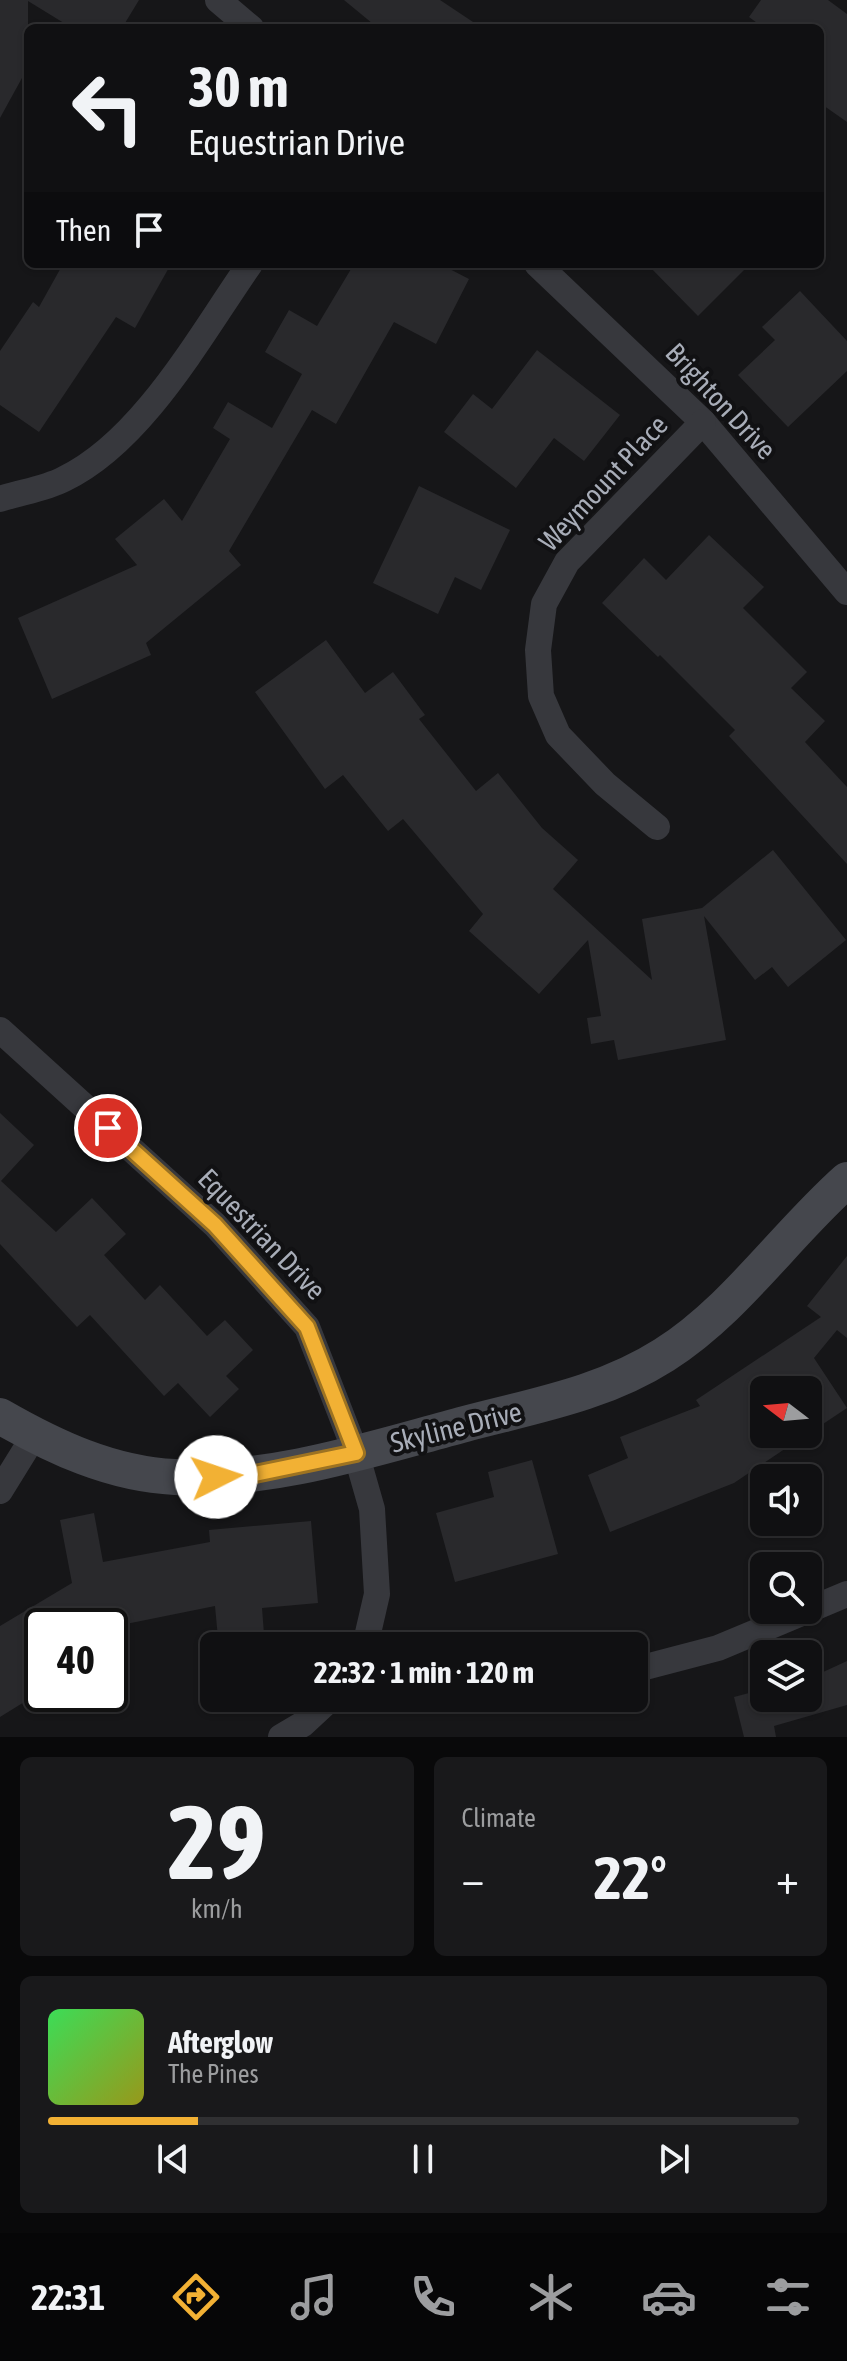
<!DOCTYPE html>
<meta charset="utf-8">
<style>
:root{--surface:#101012;--page:#19191b;--text:#f1f3f6;--muted:#9c9d9f;--line:#303032;--accent:#f2b134}
body{margin:0;font-family:"Asap Condensed",sans-serif;background:var(--page);color:var(--text);height:100vh;display:flex;flex-direction:column;font-size:30px;white-space:nowrap}
*{box-sizing:border-box;margin:0}
p{font-size:26px;color:var(--muted)}
.icon{flex:none;width:44px;height:44px;fill:none;stroke:currentColor;stroke-width:2;stroke-linecap:round;stroke-linejoin:round}
.map{position:relative;height:1737px;overflow:hidden}
.sheet{display:flex;flex-direction:column;gap:20px;padding:20px;background:#09090a;flex:1}
.sheet>*{flex:none}
.banner{position:absolute;left:24px;top:24px;width:800px;height:244px;border-radius:12px;box-shadow:0 2px 6px #0004,0 0 0 2px var(--line);background:#101012;color:var(--text);overflow:hidden}
.needle{width:52px;rotate:286deg}
.tools{position:absolute;left:750px;top:1376px;display:grid;gap:16px}
.tools a{display:grid;place-items:center;width:72px;height:72px;border-radius:12px;background:var(--surface);box-shadow:0 2px 6px #0004,0 0 0 2px var(--line);font-size:40px}
.speed{position:absolute;left:24px;top:1608px;display:flex;gap:16px;font-size:40px;font-weight:700;text-align:center}
.speed>*{display:grid;place-content:center;width:104px;height:104px;border-radius:50%;background:var(--surface);box-shadow:0 2px 6px #0004,0 0 0 2px var(--line);line-height:1}
.speed .limit{border:4px solid #111;border-radius:12px;background:#fff;color:#111}
.pin{position:absolute;display:grid;place-items:center;width:68px;height:68px;color:#fff;margin:-34px;border:4px solid #fff;border-radius:50%;box-shadow:0 2px 8px #0007}
.me{position:absolute;width:88px;margin:-44px;rotate:86deg;stroke-linejoin:round;filter:drop-shadow(0 0 6px #0008)}
.turn{display:flex;align-items:center;gap:28px;height:168px;padding:0 32px;font-size:36px}
.turn .icon{width:104px;height:104px;stroke-width:2.5}
.turn b{display:block;font-size:56px;line-height:68px}
.then{display:flex;align-items:center;height:76px;padding:0 32px;background:#0003;gap:16px;font-size:30px}
.big{font-size:60px;font-weight:700;line-height:1.1}
.sheet .tile{flex:1;display:flex;flex-direction:column;justify-content:center;gap:12px;min-width:0;padding:0 28px;border-radius:12px;background:var(--page)}
.sheet .dial{align-items:center;gap:0}
.dial b{font-size:104px;line-height:1}
.song{display:flex;align-items:center;gap:24px}
.cover{width:96px;height:96px;border-radius:12px;background:linear-gradient(135deg,hsl(130 70% 55%),hsl(60 70% 35%))}
.played{height:8px;border-radius:4px;background:linear-gradient(90deg,var(--accent) 20%,var(--line) 20%)}
.keys{display:flex;justify-content:space-around;direction:ltr}
.heat{display:flex;justify-content:space-between;align-items:center;font-size:44px;direction:ltr}
.sheet .tiles{flex:1;display:grid;gap:20px;grid-template-columns:1fr 1fr}
.tile:last-child{grid-column:span 2}
.trip{position:absolute;left:200px;top:1632px;width:448px;height:80px;border-radius:12px;background:var(--surface);box-shadow:0 2px 6px #0004,0 0 0 2px var(--line);font-weight:700;line-height:80px;text-align:center}
.dock{display:flex;height:128px;justify-content:space-around;align-items:center;background:#060607;color:var(--muted)}
.dock .icon{width:56px;height:56px}
.dock .on{color:var(--accent)}
.dock b{font-size:36px;color:var(--text)}
.map>svg:first-child{display:block}
.building{fill:#29292c}
.lines{fill:none;stroke-linecap:round;stroke-linejoin:round}
.street{stroke:#37383d;stroke-width:26}
.secondary{stroke:#45474d;stroke-width:36}
.route-casing{stroke:#9d7322;stroke-width:20}
.route{stroke:#f2b134;stroke-width:14}
.labels{text-anchor:middle;dominant-baseline:central;stroke-width:8;stroke-linejoin:round;paint-order:stroke}
.street-label{font-size:28px;fill:#a8adb8;stroke:#111113}
</style>
<div class="map">
<svg width="847" height="1737" viewBox="0 0 847 1737">
<rect width="100%" height="100%" fill="#161618"/>
<!-- building -->
<g class="building">
<path d="M0,0h139l-17,28h-50l-44,-27v66l-28,51z"/>
<path d="M344,0h96l42,28h-104z"/>
<path d="M761,0h67l19,14v108l-27,-19v-75h-56l-15,-11z"/>
<path d="M63,264h108l-36,64 -19,-11 -77,115 -39,-27v-54l33,-49 6,5z"/>
<path d="M354,264h86l29,15 -33,65 -42,-22 -58,102 -24,-14 -83,141 12,14 -95,78 5,12 -99,44 -34,-81 119,-53 -22,-26 49,-40 18,22 48,-82 -17,-11 15,-26 44,26 30,-54 -37,-22 24,-42 28,16z"/>
<path d="M647,264h103l-52,52z"/>
<path d="M800,291l47,50v30l-59,56 -50,-52 37,-35 -13,-13z"/>
<path d="M537,350l83,65 -36,46 -30,-23 -38,50 -72,-56 29,-38 19,15z"/>
<path d="M419,486l91,44 -29,60 -26,-13 -17,37 -65,-31z"/>
<path d="M709,535l55,52 -21,21 64,64 -16,16 34,33 -20,21 42,45v77l-118,-128 6,-6 -75,-75 -2,2 -56,-54 42,-45 22,22z"/>
<path d="M326,640l39,53 28,-21 32,43 -6,4 57,72 22,-18 44,55 36,32 -25,29 99,91 -10,-61 60,-11 71,-58 73,90 -58,47 -16,-20 -17,13 -51,-64 22,124 -108,20 -4,-20 -23,4 -4,-26 14,-2 -13,-76 -49,54 -70,-63 14,-17 -80,-95 -15,12 -45,-56 -18,14 -70,-97z"/>
<path d="M0,1113l34,32 -33,36 55,51 36,-34 34,36 -22,21 41,45 15,-15 47,51 18,-16 28,30 -27,26 13,13 -29,28 -32,-34 -14,13 -74,-81 -13,12 -77,-83z"/>
<path d="M847,1256v82l-10,-8 -23,28 33,50 -39,26v-44h-44v44h43l-73,49 -124,49 -22,-57 40,-17 -8,-21 80,-31 -4,-6 125,-83 -14,-11z"/>
<path d="M532,1460l26,94 -103,28 -19,-69 58,-16 -6,-25z"/>
<path d="M94,1513l9,49 107,-20 -1,-12 102,-9 7,82 -56,5 2,26 -46,4 -3,-32 -99,20h-74v65l-42,26v-91l72,-43 -12,-63z"/>
<path d="M847,1661v44l-73,21 2,11h-32l-10,-40 30,-8v10l44,-1v-19z"/>
</g>
<g class="lines">
<!-- street -->
<g class="street">
<path d="M218,0l33,28"/>
<path d="M537,264l166,158 144,170"/>
<path d="M0,499c21,-7 45,-10 64,-20 79,-38 137,-145 186,-215"/>
<path d="M657,827l-52,-43 -47,-49 -17,-39 -3,-46 6,-46 23,-42 136,-140"/>
<path d="M0,1030l215,195 92,102 49,126 16,56 5,85 -12,52"/>
<path d="M0,1491l34,-55"/>
<path d="M634,1670l84,-22 129,-54"/>
<path d="M281,1737l22,-13 28,-26"/>
</g>
<!-- secondary -->
<path class="secondary" d="M0,1416c54,31 111,58 175,61 98,5 196,-28 290,-53 68,-18 138,-30 199,-69 71,-45 121,-120 183,-175"/>
</g>
<g class="lines">
<defs>
<path id="route" d="M108,1128l107,97 92,102 49,126 -101,21 -39,3"/>
</defs>
<!-- route casing -->
<use href="#route" class="route-casing"/>
<!-- route -->
<use href="#route" class="route"/>
</g>
<g class="labels">
<!-- street labels -->
<g class="street-label">
<text transform="translate(721 401) rotate(47)">Brighton Drive</text>
<text transform="translate(603 483) rotate(-47)">Weymount Place</text>
<text transform="translate(262 1234) rotate(46)">Equestrian Drive</text>
<text transform="translate(456 1427) rotate(-14)">Skyline Drive</text>
</g>
</g>
</svg>
<div class="tools">
<a><svg class="needle" viewBox="-14 -14 28 28"><path d="M0-13l5 13h-10z" fill="#e53935"/><path d="M0 13l5-13h-10z" fill="#9c9d9f"/></svg></a>
<a><svg class="icon" aria-label="sound" viewBox="0 0 24 24"><path d="M4 9h4l5-4v14l-5-4H4zM17 9q2 3 0 6"/></svg></a>
<a><svg class="icon" aria-label="search" viewBox="0 0 24 24"><circle cx="10" cy="10" r="6"/><path d="M15 15l6 6"/></svg></a>
<a><svg class="icon" aria-label="layers" viewBox="0 0 24 24"><path d="M12 4l9 5-9 5-9-5zM3 14l9 5 9-5"/></svg></a>
</div>
<div class="speed"><div class="limit">40</div></div>
<div class="pin" style="left:108px;top:1128px;background:#d93025"><svg class="icon" aria-label="arrive" viewBox="0 0 24 24"><path d="M6 21V4h12l-3 4 3 4H6"/></svg></div>
<svg class="me" style="left:216px;top:1477px" viewBox="-20 -20 40 40"><circle r="19" fill="#fff"/><path d="M0-13L10 11 0 6-10 11z" fill="#f2b134"/></svg>
<div class="trip">22:32 · 1 min · 120 m</div>
<div class="banner">
<div class="turn"><svg class="icon" aria-label="left" viewBox="0 0 24 24"><path d="M17 20v-9H6M10 6l-5 5 5 5"/></svg><div><b>30 m</b>Equestrian Drive</div></div>
<div class="then">Then<svg class="icon" aria-label="arrive" viewBox="0 0 24 24"><path d="M6 21V4h12l-3 4 3 4H6"/></svg></div>
</div>
</div>
<section class="sheet">
<div class="tiles">
<div class="tile dial"><b>29</b><p>km/h</p></div>
<div class="tile"><p>Climate</p>
<div class="heat"><a>−</a><b class="big">22°</b><a>+</a></div>
</div>
<div class="tile">
<div class="song"><i class="cover"></i><div><b>Afterglow</b><p>The Pines</p></div></div>
<div class="played"></div>
<div class="keys"><svg class="icon" aria-label="previous" viewBox="0 0 24 24"><path d="M18 5L8 12l10 7zM5 5v14"/></svg><svg class="icon" aria-label="pause" viewBox="0 0 24 24"><path d="M8 5v14M16 5v14"/></svg><svg class="icon" aria-label="next" viewBox="0 0 24 24"><path d="M6 5l10 7-10 7zM19 5v14"/></svg></div>
</div>
</div>
</section>
<nav class="dock">
<b>22:31</b>
<svg class="icon on" aria-label="directions" viewBox="0 0 24 24"><path d="M12 3l9 9-9 9-9-9zM9 14v-3h6M13 9l2 2-2 2"/></svg>
<svg class="icon" aria-label="music" viewBox="0 0 24 24"><path d="M9 18V5l10-2v13"/><circle cx="6" cy="18" r="3"/><circle cx="16" cy="16" r="3"/></svg>
<svg class="icon" aria-label="phone" viewBox="0 0 24 24"><path d="M5 4h4l2 5-3 2q2 4 5 5l2-3 5 2v4C11 20 4 13 5 4z"/></svg>
<svg class="icon" aria-label="climate" viewBox="0 0 24 24"><path d="M12 3v18M4 7l16 10M4 17L20 7"/></svg>
<svg class="icon" aria-label="car" viewBox="0 0 24 24"><path d="M5 17H2v-5l4-1 3-4h7l3 4 3 1v5h-3M9 17h6M6 11h13"/><circle cx="7" cy="17" r="2"/><circle cx="17" cy="17" r="2"/></svg>
<svg class="icon" aria-label="filters" viewBox="0 0 24 24"><path d="M4 7h16M4 17h16"/><circle cx="9" cy="7" r="2"/><circle cx="15" cy="17" r="2"/></svg>
</nav>
